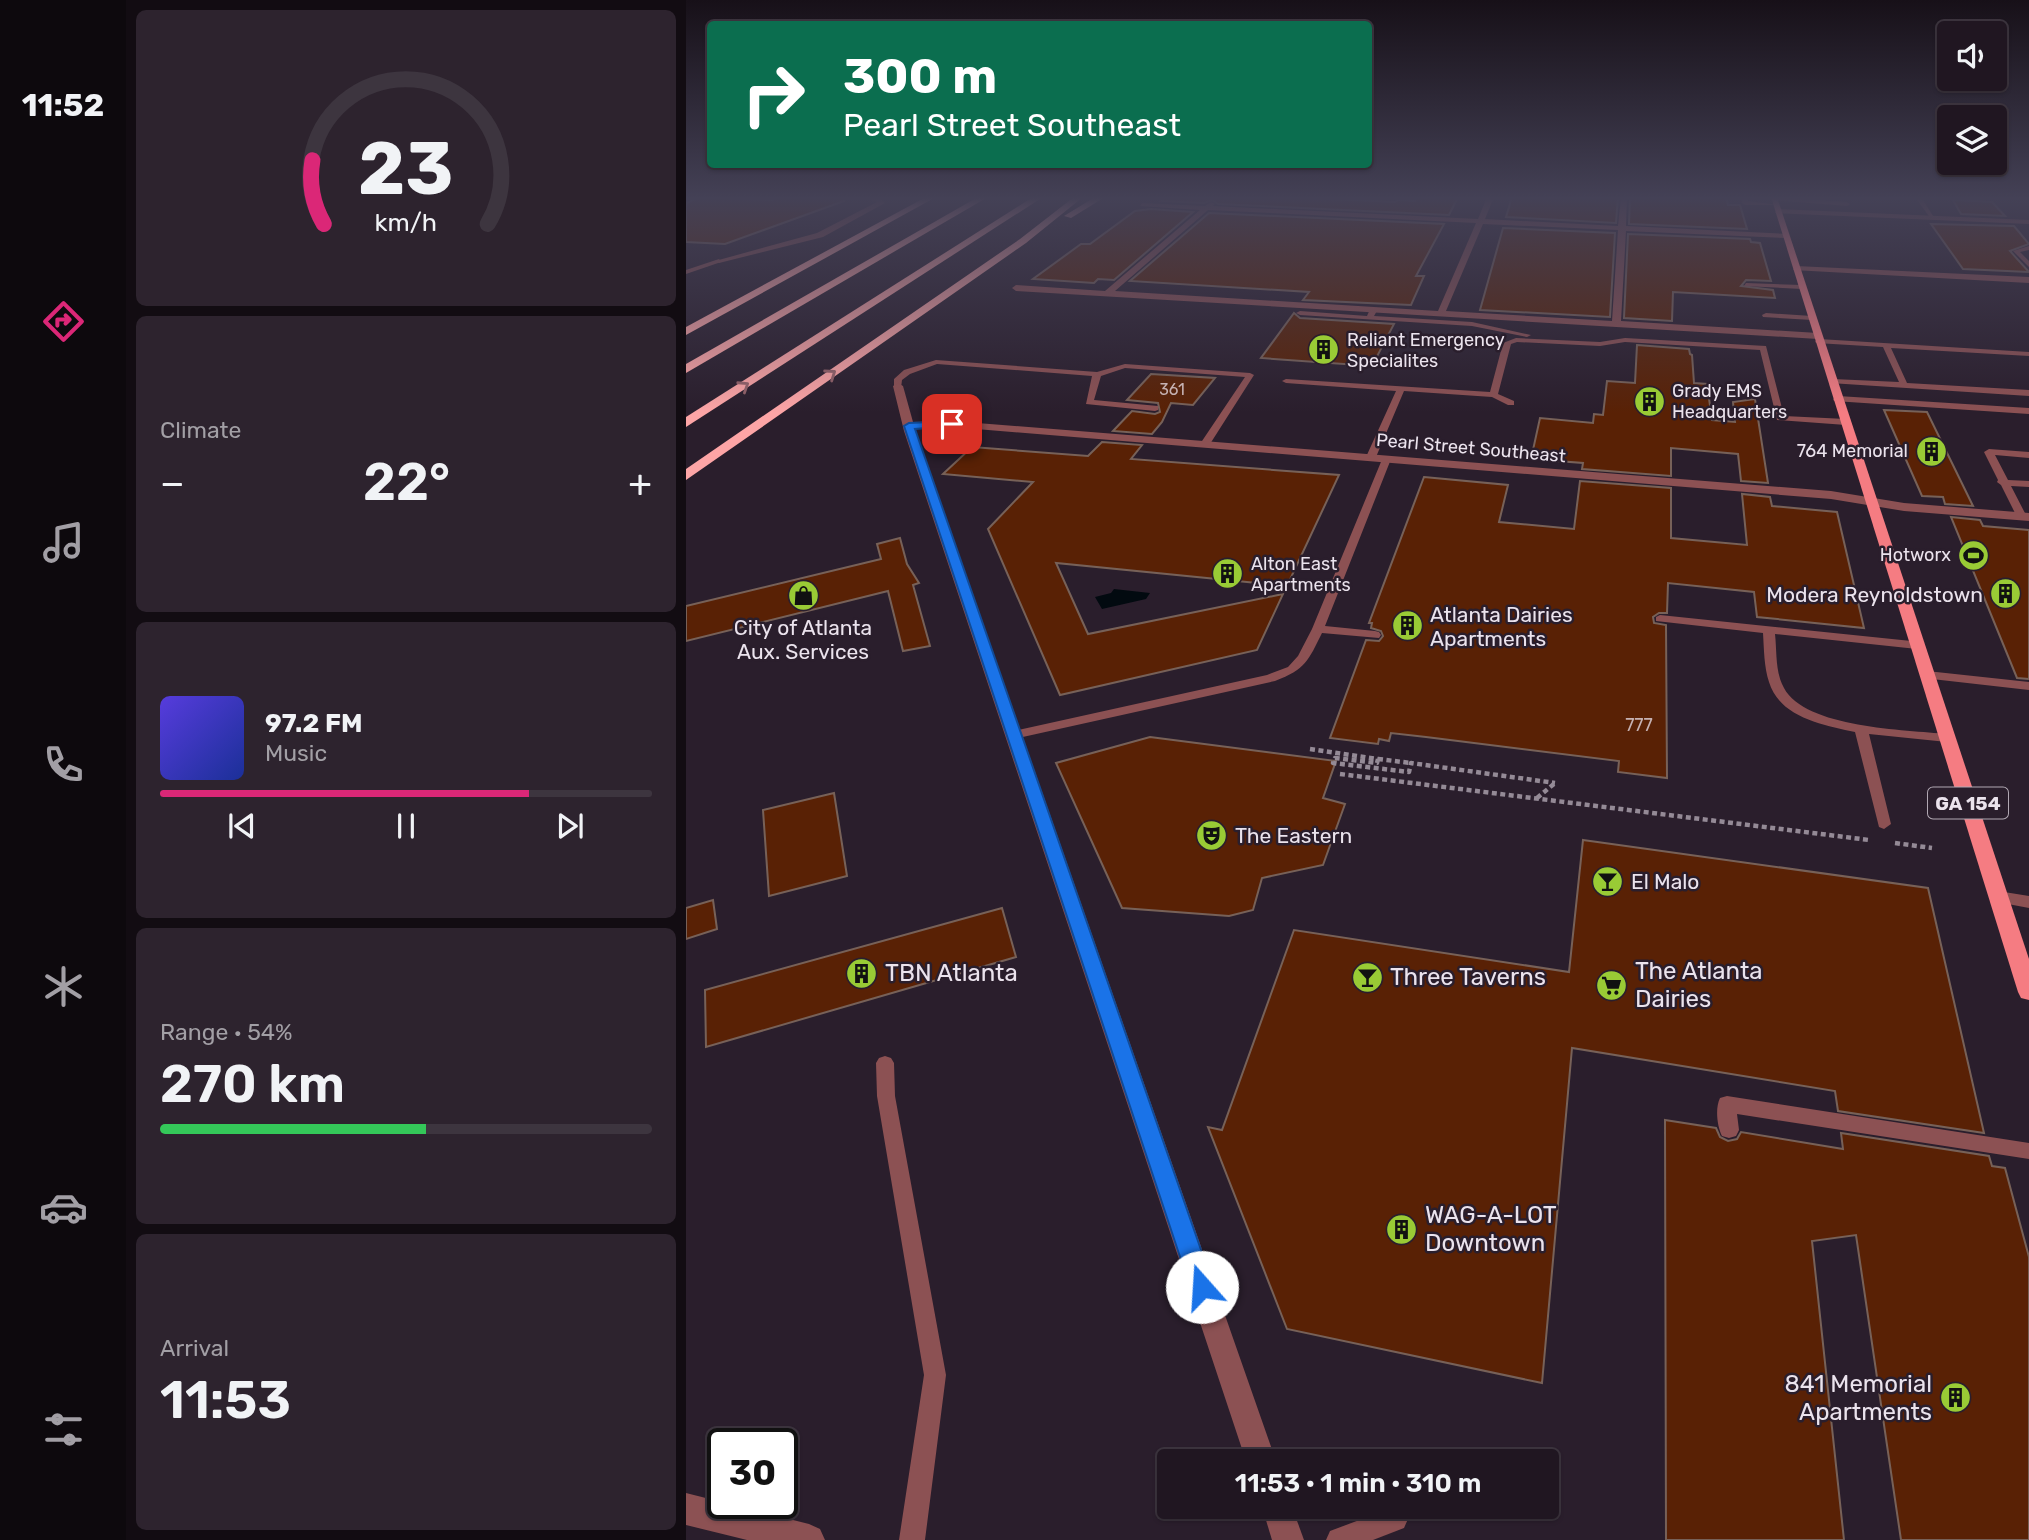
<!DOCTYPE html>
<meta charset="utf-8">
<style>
:root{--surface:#201621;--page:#2d232e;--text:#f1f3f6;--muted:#a29fa5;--line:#3d353f;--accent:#db2777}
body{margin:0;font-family:Rubik,sans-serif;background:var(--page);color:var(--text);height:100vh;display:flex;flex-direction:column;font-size:26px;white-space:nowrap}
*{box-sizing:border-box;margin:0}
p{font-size:23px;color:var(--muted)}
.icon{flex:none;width:38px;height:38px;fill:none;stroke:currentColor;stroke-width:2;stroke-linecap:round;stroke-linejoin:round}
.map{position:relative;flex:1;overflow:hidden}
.sheet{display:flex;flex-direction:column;gap:10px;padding:10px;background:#120c12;width:560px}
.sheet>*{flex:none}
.hud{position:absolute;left:21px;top:21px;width:665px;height:147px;border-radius:7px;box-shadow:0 2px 5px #0004,0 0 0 2px var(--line);background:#0b6e4f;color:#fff;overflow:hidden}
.controls{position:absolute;left:1251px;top:21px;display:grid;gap:14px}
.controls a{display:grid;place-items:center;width:70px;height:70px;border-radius:7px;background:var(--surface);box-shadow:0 2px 5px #0004,0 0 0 2px var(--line);font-size:35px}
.speed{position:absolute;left:21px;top:1428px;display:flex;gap:14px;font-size:35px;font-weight:700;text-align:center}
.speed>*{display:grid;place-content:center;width:91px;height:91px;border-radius:50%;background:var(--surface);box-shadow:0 2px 5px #0004,0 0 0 2px var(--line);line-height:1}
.speed .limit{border:4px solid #111;border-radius:10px;background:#fff;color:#111}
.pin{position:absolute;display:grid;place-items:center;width:60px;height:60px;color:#fff;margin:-30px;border-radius:14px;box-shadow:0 4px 10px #0006}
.me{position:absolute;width:77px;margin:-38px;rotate:341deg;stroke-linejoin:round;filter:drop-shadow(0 0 5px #0008)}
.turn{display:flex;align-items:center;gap:24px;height:147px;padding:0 21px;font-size:32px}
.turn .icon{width:91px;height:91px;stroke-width:2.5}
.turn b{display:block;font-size:49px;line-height:60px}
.big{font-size:52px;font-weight:600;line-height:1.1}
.sheet .card{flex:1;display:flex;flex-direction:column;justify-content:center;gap:10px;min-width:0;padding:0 24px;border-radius:10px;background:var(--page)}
.sheet .dial{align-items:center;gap:0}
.dial svg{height:182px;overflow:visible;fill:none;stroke:var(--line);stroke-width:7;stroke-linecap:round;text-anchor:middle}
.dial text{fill:var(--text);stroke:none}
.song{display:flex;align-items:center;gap:21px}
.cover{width:84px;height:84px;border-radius:10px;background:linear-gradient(135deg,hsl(250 70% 55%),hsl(230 70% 35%))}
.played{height:7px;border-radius:4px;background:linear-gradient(90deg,var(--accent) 75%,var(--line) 75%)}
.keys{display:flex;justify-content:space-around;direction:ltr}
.heat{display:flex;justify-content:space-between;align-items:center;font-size:38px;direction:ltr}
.charge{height:10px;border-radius:5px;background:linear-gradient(90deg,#34c759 54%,var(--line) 0)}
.trip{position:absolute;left:471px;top:1449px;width:402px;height:70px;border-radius:7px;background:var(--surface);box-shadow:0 2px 5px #0004,0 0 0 2px var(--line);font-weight:600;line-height:70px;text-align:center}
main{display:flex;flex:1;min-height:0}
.tab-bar{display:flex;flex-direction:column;width:126px;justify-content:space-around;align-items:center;background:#0d090d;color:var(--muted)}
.tab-bar .icon{width:49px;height:49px}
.tab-bar .on{color:var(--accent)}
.tab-bar b{font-size:32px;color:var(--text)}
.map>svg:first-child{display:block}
.water{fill:#020a10}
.building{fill:#592105;stroke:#776158;stroke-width:2}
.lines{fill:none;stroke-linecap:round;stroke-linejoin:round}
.path{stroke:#948a96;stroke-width:4.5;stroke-dasharray:5 3.5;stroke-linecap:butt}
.service{fill:#8c5153;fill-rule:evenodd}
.minor{fill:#8c5153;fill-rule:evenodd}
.primary{fill:#f57c82;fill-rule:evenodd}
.motorway{fill:#fda5a6;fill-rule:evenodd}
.oneway{stroke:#946269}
.route{fill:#1a73e8;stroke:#114b97;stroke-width:2}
.labels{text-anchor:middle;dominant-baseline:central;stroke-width:5;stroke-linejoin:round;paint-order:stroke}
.far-number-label{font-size:16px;fill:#c6b2b3}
.far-poi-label{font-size:18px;fill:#ebe3ed;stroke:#2a1e2c;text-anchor:start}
.far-street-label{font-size:18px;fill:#ebe3ed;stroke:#2a1e2c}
.number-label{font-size:18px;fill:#c6b2b3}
.shield{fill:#2a1e2c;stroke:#b1a8b3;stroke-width:2}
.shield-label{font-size:19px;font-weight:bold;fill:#ebe3ed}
.poi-label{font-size:21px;fill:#ebe3ed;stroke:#2a1e2c;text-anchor:start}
.near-poi-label{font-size:24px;fill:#ebe3ed;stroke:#2a1e2c;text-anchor:start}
</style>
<main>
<nav class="tab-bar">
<b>11:52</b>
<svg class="icon on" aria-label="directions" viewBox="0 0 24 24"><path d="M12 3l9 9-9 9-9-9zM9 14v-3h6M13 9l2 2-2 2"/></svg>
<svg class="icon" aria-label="music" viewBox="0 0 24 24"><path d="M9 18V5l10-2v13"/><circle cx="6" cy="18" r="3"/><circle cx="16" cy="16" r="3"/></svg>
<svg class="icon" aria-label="phone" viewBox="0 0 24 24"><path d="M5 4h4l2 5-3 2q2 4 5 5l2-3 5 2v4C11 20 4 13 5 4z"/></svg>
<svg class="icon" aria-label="climate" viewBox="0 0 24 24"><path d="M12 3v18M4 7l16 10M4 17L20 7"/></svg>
<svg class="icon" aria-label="car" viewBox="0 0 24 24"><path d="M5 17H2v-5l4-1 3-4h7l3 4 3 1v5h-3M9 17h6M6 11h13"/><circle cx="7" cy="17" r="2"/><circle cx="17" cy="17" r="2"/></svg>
<svg class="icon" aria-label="filters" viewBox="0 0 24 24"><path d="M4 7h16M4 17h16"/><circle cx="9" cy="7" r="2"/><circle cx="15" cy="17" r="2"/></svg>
</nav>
<section class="sheet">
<div class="card dial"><svg viewBox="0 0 100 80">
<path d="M14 69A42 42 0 1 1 86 69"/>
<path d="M14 69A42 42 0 0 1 9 41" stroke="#db2777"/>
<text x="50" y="56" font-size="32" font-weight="700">23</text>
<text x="50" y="72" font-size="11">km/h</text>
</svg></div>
<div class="card"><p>Climate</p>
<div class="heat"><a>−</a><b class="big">22°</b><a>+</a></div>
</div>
<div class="card">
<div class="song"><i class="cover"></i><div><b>97.2 FM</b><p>Music</p></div></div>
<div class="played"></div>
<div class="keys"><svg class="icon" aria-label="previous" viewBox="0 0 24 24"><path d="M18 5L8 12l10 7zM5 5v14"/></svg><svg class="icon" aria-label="pause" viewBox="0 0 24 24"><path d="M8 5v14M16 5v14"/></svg><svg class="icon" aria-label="next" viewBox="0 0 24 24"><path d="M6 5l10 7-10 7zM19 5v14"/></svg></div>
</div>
<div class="card"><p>Range · 54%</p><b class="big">270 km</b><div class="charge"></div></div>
<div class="card"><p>Arrival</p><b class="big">11:53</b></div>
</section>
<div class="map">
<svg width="1343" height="1540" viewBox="0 0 1343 1540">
<rect width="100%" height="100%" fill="#2a1e2c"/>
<!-- water -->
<path class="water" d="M428,589l36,4 -4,6 -44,10 -7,-12 16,-4z"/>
<!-- building -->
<g class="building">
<path d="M15,197l71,3 6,-3h65l1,4 -119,43 -39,-2v-39z"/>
<path d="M481,197h118l110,5 3,-2 17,1v-4h43l-9,18 -231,-11 -6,-4 -8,3 -43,-2z"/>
<path d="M826,197h106l-2,26 -110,-6z"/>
<path d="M944,197h96l2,8h12l7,24 -118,-5z"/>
<path d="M1267,200l39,2 13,14 -44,-2z"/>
<path d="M465,209l42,3 -79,68 -16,-1 -4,4 -61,-4 48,-35h9l45,-33z"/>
<path d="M523,213l235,11 -28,52h8l-13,29 -108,-5 6,-8 -179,-11z"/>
<path d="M1245,224l83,2 15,18 -19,7 19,21 -66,-3z"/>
<path d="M817,228l112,5 -5,84 -130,-7z"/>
<path d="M942,234l122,5 1,3 9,1 11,38 -25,-1 -5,6 32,4 2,8 -102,-6 -1,29 -48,-3z"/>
<path d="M608,313l6,5 94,6 -22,42 -111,-8z"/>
<path d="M951,345l52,4 1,5 2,1 2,28 13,1 5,36 23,2 -2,-20 22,-3 13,84 -27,-2 -3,-27 -67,-6v28l-89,-7 1,-6 -52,-4 9,-41 53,5 1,-9 9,1 4,-34 28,2z"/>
<path d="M465,374l64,4 -22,27 -22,-2 -9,19 -10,12 -39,-3 19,-20 23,3 5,-2 -2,-9 -31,-3z"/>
<path d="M1198,410l43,2 46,94 -28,-2 -2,-7 -21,-1z"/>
<path d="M416,442l40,3 -11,14 208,16 -52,111 -231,-23 32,71 195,-40 -26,56 -197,45 -72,-166 45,-47 -90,-8 29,-27 116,9z"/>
<path d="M738,477l84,8 -9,37 75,7 6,-48 91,7v50l76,7 -5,-51 28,3 2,9 65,6 27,116 -107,-11 -3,-25 -86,-9 -1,30h-8l-6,4 1,6 12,2 1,153 -49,-6 1,-11 -193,-24 -35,-4 -2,8 -10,-2 -1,5 -48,-6 36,-98 13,1 4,-5 -2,-5 -10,-3 1,-5h-3z"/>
<path d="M1265,517l29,3 3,6 46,4v149l-12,-1z"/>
<path d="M214,538l7,26 12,19 -6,2 17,61 -27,5 -15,-60 -202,50v-35l195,-47 -4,-15z"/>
<path d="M464,737l186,24 -13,37 22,6 -22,61 -61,13 -9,32 -24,6 -107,-8 -66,-145z"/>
<path d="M148,793l13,83 -78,20 -6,-86z"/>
<path d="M897,840l345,48 56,245 -146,-22 -3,-20 -263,-43 -30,335 -255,-54 -79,-202 14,3 72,-200 275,42z"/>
<path d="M27,900l4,29 -31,10v-31z"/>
<path d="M316,908l14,49 -310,90 -1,-57z"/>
<path d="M979,1120l51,8 4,9 8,4 9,-2 4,-7 102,17 -2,-16 148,23 3,10 13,2 24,89v283h-128l-45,-305 -44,6 32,299h-178z"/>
</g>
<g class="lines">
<!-- path -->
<g class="path">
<path d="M624,749l68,10 -1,4 -42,-5 -2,5 76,9 2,-9 144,20"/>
<path d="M692,759l33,4"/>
<path d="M654,774l529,66"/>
<path d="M851,798l18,-15"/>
<path d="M1209,843l37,5"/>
</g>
<!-- service -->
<g class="service">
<path d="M1055,197h6l1,4 31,4h-34l-3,-2z"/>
<path d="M1088,197l73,5 3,2 -3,2 -75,-6z"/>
<path d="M1229,197h6l14,22h-4z"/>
<path d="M1328,197h15v3z"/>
<path d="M1343,246v4l-9,2 9,9v6l-16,-16z"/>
<path d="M33,259l2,3 -35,12v-4z"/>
<path d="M1060,283l56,2 3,2 -3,2 -58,-3z"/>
<path d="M685,307l7,2 -4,7 98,6 59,13 -4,2 -55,-11 -172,-11 -4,-2 4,-2 67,5z"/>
<path d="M1080,313l46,3 4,2 -4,2 -49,-3 -1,-2z"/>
<path d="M830,338l84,4 25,-4 141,8 18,70 62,3 4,3 -4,3 -69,-5 -17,-70 -135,-8 -25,4 -83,-4 -6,2 -13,50 16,7v4h-6l-16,-8 -88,-6 -28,66 -5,3 -5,-3 30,-66 -110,-8 -4,-2 4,-2 204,13 13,-49z"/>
<path d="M1133,339l210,13v4l-138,-8 16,35 122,7v6l-199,-13v-4h3l66,3 -16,-35 -67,-4 -1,-2z"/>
<path d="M250,360l161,12 28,-8 125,9 4,2 -44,69 -5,3 -5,-3 45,-67 -120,-9 -24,8 -7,24 64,6v4l-3,1 -69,-7 6,-28 -155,-12 -27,10 -8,6 -1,8 -7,-2v-7l10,-9z"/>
<path d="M1303,449l40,3v6l-34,-3 13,25 21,1v6l-18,-1 16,31 -1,2h-8l-17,-34 -4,-3 1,-2 -14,-28z"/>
<path d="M697,457l8,2 -66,167 50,5 4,1 2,3 -2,3 -57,-5c-14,28 -16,36 -47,48l-261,58 -5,-1 -2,-3 2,-3 258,-57 21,-8 10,-11 14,-27z"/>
<path d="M974,615l261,27 2,3 -6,4 -142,-15c2,18 0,38 9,54 21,40 122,42 163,46l7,4 -7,4 -78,-8 22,90 -7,5 -5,-2 -24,-95c-31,-7 -75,-14 -86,-50 -5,-15 -5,-33 -6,-49l-107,-12v-4z"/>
<path d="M1241,671l102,11v8l-106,-12 -2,-3z"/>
<path d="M1312,891l31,5v12l-37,-7 -2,-4 2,-4z"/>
<path d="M199,1056l6,2 3,5 1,33 51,279 -21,165h-26l25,-165 -47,-279 -1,-33 3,-5z"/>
<path d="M1041,1096l302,47v16l-292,-45 2,16 -3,6 -7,2 -7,-2c-5,-10 -7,-28 -2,-38z"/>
<path d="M708,1507l10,3 4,9 -4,9 -31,12h-47l4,-9z"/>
</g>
<!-- minor -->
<g class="minor">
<path d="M178,197l17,2 4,4 -62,34 -104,26 -4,-2 102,-28 60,-31z"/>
<path d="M801,197h7l-9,22 133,7 3,-29h6l-1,29 163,8 -3,4 -160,-7 -5,90 197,12 5,3 -5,3 -802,-48 -4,-3 4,-3 89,6 95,-81 -60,-4 2,-3 63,3 6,-4 4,2 -2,2 265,13zM522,210l268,13 -38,88 -323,-20zM797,224l135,6 -6,91 -166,-10z"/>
<path d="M1092,209l251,11v4l-254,-11z"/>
<path d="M1110,266l233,11v6l-236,-13z"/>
<path d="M212,383l5,3 10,36 39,-1 879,70 73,12 125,10v8l-125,-10 -73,-12 -879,-72 -37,2 361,1032h-30l-342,-1030 -11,-45z"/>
<path d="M1152,396l191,12v6l-195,-13 -1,-2z"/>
<path d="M0,1493l123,31 11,5 5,11h-78l-61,-15z"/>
<path d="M576,1507h30l12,33h-32z"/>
</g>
<!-- primary -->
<path class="primary" d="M1085,197h6l252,762v41l-8,-2 -3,-6z"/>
<!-- motorway -->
<g class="motorway">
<path d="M240,197h10l-250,138v-8z"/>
<path d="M292,197h10l-302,176v-9z"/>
<path d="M347,197h10l-357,230v-10z"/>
<path d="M388,197h9l-57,46 -340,237v-11l334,-230z"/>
<path d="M409,197h10l-34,21 -7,-2z"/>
</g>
</g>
<!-- one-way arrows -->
<defs><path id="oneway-chevron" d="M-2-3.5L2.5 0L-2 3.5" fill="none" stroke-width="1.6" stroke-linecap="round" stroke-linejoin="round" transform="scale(1.75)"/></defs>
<g class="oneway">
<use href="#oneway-chevron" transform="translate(145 374) rotate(-35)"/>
<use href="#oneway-chevron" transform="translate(58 386) rotate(-33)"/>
</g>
<!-- sky -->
<linearGradient id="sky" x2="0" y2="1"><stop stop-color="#171018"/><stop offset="0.48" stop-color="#444156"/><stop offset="1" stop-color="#444156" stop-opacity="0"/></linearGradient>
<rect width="1343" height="413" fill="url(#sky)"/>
<!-- route -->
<path class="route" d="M266,421l4,1v4l-41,3 299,858 -3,8 -9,4 -9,-4 -3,-8 -286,-861 5,-3z"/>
<!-- icons -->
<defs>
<symbol id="building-disc" viewBox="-11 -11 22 22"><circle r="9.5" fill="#99cb35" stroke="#2a1e2c"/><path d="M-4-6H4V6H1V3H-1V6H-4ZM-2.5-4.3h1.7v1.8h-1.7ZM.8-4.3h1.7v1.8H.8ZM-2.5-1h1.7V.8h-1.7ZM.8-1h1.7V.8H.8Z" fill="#111"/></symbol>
<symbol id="stadium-disc" viewBox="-11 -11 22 22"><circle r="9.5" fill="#99cb35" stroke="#2a1e2c"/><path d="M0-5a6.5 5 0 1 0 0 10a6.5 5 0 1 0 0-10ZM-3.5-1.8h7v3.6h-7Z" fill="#111"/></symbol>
<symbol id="shop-disc" viewBox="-11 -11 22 22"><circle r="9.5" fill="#99cb35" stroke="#2a1e2c"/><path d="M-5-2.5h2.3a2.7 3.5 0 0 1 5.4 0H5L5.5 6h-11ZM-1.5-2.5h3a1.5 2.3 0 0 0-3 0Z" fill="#111"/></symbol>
<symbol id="theatre-disc" viewBox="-11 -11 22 22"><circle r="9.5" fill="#99cb35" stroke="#2a1e2c"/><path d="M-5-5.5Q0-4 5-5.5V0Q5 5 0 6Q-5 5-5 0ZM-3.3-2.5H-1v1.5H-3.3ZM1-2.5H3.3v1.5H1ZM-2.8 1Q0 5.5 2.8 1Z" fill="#111"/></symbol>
<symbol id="bar-disc" viewBox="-11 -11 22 22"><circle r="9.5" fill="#99cb35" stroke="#2a1e2c"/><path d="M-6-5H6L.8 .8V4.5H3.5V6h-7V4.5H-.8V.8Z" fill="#111"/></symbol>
<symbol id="supermarket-disc" viewBox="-11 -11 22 22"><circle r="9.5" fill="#99cb35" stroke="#2a1e2c"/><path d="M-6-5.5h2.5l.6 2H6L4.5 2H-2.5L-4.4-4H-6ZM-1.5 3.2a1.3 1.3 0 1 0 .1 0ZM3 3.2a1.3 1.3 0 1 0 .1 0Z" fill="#111"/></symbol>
</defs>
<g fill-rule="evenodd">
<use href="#building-disc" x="620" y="332" width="35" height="35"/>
<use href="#building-disc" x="946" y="384" width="35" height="35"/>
<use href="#building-disc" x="1228" y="434" width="35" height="35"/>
<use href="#stadium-disc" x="1270" y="538" width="35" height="35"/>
<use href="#building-disc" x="524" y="556" width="35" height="35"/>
<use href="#building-disc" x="1302" y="576" width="35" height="35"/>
<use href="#shop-disc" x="100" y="578" width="35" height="35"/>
<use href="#building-disc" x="704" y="608" width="35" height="35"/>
<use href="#theatre-disc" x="508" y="818" width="35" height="35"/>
<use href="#bar-disc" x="904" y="864" width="35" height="35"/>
<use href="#building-disc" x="158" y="956" width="35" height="35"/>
<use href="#bar-disc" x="664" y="960" width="35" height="35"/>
<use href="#supermarket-disc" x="908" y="968" width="35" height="35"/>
<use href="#building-disc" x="698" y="1212" width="35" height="35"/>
<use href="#building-disc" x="1252" y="1380" width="35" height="35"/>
</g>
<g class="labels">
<!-- far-number labels -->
<g class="far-number-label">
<text x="486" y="389">361</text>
</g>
<!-- far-poi labels -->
<g class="far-poi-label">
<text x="661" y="340">Reliant Emergency<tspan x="661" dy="21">Specialites</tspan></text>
<text x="986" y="391">Grady EMS<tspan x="986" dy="21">Headquarters</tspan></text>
<text x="1222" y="451" text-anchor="end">764 Memorial</text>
<text x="1265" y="555" text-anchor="end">Hotworx</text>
<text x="565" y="564">Alton East<tspan x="565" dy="21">Apartments</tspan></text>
</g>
<!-- far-street labels -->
<g class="far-street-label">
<text transform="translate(785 448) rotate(5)">Pearl Street Southeast</text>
</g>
<!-- number labels -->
<g class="number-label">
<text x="953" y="725">777</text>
</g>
<!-- shield labels -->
<rect class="shield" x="1242" y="787.5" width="80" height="31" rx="5"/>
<g class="shield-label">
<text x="1282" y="803">GA 154</text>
</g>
<!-- poi labels -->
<g class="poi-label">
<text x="1297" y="594" text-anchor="end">Modera Reynoldstown</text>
<text x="744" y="614">Atlanta Dairies<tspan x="744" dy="24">Apartments</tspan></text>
<text x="117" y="627" text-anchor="middle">City of Atlanta<tspan x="117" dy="24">Aux. Services</tspan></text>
<text x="549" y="835">The Eastern</text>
<text x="945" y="881">El Malo</text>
</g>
<!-- near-poi labels -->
<g class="near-poi-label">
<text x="949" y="971">The Atlanta<tspan x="949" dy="28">Dairies</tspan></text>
<text x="199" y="973">TBN Atlanta</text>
<text x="704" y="977">Three Taverns</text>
<text x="739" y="1215">WAG-A-LOT<tspan x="739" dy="28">Downtown</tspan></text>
<text x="1246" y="1384" text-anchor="end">841 Memorial<tspan x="1246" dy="28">Apartments</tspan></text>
</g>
</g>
</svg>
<div class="controls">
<a><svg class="icon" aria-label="sound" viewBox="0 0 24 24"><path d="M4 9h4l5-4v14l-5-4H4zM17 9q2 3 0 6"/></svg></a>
<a><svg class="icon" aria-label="layers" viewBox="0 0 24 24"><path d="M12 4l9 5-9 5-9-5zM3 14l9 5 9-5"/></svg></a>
</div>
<div class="speed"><div class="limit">30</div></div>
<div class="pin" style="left:266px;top:424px;background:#d93025"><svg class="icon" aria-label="arrive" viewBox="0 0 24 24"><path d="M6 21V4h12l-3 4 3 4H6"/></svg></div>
<svg class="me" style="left:516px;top:1287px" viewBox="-20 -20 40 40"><circle r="19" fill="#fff"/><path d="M0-13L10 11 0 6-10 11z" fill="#1a73e8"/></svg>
<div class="trip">11:53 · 1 min · 310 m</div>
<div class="hud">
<div class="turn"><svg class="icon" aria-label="right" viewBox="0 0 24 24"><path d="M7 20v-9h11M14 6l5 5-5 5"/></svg><div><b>300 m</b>Pearl Street Southeast</div></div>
</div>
</div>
</main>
